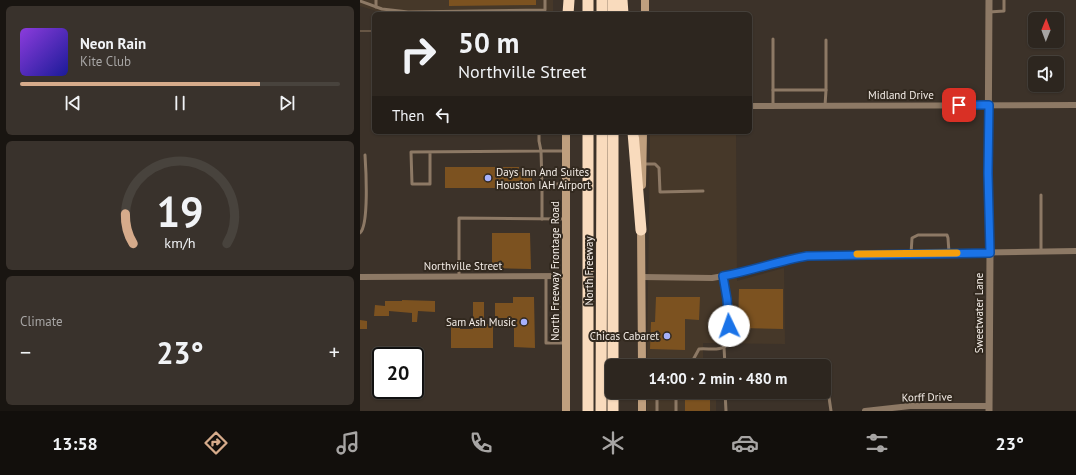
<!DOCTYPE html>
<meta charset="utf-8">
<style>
:root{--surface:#2d261f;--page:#39322c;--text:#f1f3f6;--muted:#a7a5a4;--line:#48433d;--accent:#d6ab8b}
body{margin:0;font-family:"PT Sans",sans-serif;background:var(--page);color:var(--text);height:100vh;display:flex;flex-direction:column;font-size:15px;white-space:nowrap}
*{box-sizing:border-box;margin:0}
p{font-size:13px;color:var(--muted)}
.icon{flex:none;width:22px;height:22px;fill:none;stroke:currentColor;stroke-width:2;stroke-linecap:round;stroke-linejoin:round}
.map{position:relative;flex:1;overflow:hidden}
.sheet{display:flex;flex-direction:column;gap:6px;padding:6px;background:#191511;width:360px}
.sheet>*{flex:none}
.hud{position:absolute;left:12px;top:12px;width:380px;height:122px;border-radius:6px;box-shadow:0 1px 3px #0004,0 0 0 1px var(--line);background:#2d261f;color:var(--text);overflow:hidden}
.needle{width:26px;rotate:1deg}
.controls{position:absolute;left:668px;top:12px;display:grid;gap:8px}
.controls a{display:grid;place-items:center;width:36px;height:36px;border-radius:6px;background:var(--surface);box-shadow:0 1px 3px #0004,0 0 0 1px var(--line);font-size:20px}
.speed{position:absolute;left:12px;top:347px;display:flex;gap:8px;font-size:20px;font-weight:700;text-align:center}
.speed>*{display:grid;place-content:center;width:52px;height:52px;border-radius:50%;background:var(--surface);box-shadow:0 1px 3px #0004,0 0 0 1px var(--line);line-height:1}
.speed .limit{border:2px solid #111;border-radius:6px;background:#fff;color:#111}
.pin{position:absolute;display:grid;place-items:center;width:34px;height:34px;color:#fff;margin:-17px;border-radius:8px;box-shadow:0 2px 6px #0006}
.me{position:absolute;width:44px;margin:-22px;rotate:357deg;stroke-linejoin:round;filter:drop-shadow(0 0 3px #0008)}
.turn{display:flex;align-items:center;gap:14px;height:84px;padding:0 20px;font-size:18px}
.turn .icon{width:52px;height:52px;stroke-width:2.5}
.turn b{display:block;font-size:28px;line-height:34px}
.then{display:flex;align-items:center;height:38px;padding:0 20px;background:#0003;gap:8px;font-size:15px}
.big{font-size:30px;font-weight:800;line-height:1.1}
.sheet .tile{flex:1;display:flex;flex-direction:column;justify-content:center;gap:6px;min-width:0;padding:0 14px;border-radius:6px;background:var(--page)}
.sheet .dial{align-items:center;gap:0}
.dial svg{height:104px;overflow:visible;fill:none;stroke:var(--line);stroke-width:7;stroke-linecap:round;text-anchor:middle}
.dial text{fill:var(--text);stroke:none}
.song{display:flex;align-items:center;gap:12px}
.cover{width:48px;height:48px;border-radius:6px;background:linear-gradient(135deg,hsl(270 70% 55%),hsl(240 70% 35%))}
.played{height:4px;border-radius:2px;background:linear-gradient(90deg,var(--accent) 75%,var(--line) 75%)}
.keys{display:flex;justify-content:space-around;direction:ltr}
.heat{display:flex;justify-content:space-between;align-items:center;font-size:22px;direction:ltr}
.trip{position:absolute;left:245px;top:359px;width:226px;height:40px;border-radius:6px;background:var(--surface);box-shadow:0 1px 3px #0004,0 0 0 1px var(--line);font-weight:800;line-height:40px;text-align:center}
.dock{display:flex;height:64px;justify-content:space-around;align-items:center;background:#120f0c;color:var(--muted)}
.dock .icon{width:28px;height:28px}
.dock .selected{color:var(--accent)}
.dock b{font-size:18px;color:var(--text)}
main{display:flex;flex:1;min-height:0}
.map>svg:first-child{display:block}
.built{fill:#463829}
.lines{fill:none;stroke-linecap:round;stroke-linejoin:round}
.stream{stroke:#675645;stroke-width:2}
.building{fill:#7c5220}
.service{stroke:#8d7965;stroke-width:3}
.minor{stroke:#8d7965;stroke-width:6}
.tertiary{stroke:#8d7965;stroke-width:7}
.secondary{stroke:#bf9f7e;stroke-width:8}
.motorway{stroke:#f9dbbd;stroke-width:11}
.route-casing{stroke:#114b97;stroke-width:10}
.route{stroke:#1a73e8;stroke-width:7}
.slow{stroke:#f59e0b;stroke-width:7}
.poi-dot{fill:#a6b1fc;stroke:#32291f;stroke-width:1.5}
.labels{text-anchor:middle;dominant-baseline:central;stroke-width:4;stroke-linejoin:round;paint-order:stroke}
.street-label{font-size:11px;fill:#f4ede7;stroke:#32291f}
.poi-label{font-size:11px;fill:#f4ede7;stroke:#32291f;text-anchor:end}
</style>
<main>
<section class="sheet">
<div class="tile">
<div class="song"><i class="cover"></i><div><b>Neon Rain</b><p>Kite Club</p></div></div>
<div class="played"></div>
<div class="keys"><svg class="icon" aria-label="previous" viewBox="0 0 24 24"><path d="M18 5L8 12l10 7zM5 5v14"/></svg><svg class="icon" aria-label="pause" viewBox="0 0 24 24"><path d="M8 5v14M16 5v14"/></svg><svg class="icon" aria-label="next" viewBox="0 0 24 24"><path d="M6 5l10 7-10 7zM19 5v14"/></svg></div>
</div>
<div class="tile dial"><svg viewBox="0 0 100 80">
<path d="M14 69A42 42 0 1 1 86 69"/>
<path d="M14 69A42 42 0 0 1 8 46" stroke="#d6ab8b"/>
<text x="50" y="56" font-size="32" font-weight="700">19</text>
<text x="50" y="72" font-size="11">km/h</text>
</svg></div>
<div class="tile"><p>Climate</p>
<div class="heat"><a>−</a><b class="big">23°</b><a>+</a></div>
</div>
</section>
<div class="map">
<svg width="716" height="411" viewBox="0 0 716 411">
<rect width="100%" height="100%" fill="#3c3229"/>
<!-- built -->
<g class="built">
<path d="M0,0h193v14h-167l-26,-8z"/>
<path d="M290,132h86l1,149 47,-13 1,76 -82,-1v23h-56z"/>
<rect x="287" y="392" width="69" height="19"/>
</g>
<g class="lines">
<!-- stream -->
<path class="stream" d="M0,31h14"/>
</g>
<!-- building -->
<g class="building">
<path d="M89,0h87v5l-87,1z"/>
<path d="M85,167h74v5h13v11l-12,1 -1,4h-74z"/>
<path d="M132,233h38l1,36 -39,-1z"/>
<path d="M379,289h44v40l-45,-1z"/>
<path d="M153,297h21l1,51 -21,-1v-29h-19v-15h18z"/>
<path d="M296,297h44l-1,23 -14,-1v31l-35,-1 1,-27h4z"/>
<path d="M42,300l33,1v11l-17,-1 -1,11h-5v-9l-23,-2v5h-15l1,-11 10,1v-5h17z"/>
<path d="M113,302h11v22h9v24h-42v-23h9v4h13z"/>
<path d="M0,320l7,1v8h-7z"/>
<rect x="325" y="392" width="25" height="19"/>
</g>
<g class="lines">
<!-- service -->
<g class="service">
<path d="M16,0v7"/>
<path d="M0,1l22,8 26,3 137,-2v-10"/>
<path d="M629,12l15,-1v-11"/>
<path d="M413,90h53l-1,16"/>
<path d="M466,90v-50"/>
<path d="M413,106v-67"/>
<path d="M70,152v32h-18l-1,-32 130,-1 -2,-10v-9"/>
<path d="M284,164h11l4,4 1,24 43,-1"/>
<path d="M182,184v35"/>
<path d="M204,184h-22l-1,-33h25"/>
<path d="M681,195v57"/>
<path d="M0,233c9,-8 6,-63 5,-78"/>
<path d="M551,254l1,-16 6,-3h29l1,3 1,15"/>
<path d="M99,276v-58l105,1"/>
<path d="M186,276v67h19"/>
<path d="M364,347l1,19"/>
<path d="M468,363l-2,14 5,34"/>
<path d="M283,364l40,1 10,-5 6,-11c8,-1 19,2 25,-2 12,-8 1,-58 -1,-71"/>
<path d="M297,392v19"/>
<path d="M316,392v19"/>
<path d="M365,392l1,19"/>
</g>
<!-- minor -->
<g class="minor">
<path d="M390,106l326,-1"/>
<path d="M0,277l206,-1"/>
<path d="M282,277l70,1 23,-4 51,-14 21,-4 18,-1 251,-4"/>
<path d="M505,411l45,-5h79"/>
</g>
<!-- tertiary -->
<path class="tertiary" d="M629,0l-1,173 2,80 -1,158"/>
<!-- secondary -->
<g class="secondary">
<path d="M285,0v14"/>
<path d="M282,185l1,-53"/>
<path d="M281,225l1,141"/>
<path d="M282,392v19"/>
<path d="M206,411v-279"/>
</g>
<!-- motorway -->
<g class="motorway">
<path d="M228,0v14"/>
<path d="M253,0v14"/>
<path d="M262,0l1,14"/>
<path d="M208,14l1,-14"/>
<path d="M242,14v-14"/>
<path d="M228,132v279"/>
<path d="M253,132v234"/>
<path d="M273,132l8,98"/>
<path d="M253,392v19"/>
<path d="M241,411l1,-279"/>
</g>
</g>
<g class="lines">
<defs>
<path id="route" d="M369,326l-2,-27 -4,-23c28,-5 55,-15 84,-20l183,-3 -2,-80 1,-68h-30"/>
</defs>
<!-- route casing -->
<use href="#route" class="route-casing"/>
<!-- route -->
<use href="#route" class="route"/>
<!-- slow -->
<path class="slow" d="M497,254l100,-1"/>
</g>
<!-- markers -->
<g class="poi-dot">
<circle cx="128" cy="178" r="4"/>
<circle cx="164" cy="322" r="4"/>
<circle cx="307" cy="336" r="4"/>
</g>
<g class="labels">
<!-- street labels -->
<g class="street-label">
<text x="541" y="95">Midland Drive</text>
<text x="103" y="266">Northville Street</text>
<text transform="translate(195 271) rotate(-90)">North Freeway Frontage Road</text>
<text transform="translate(229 271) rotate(-90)">North Freeway</text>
<text transform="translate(619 313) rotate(-90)">Sweetwater Lane</text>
<text transform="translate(567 397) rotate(-1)">Korff Drive</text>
</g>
<!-- poi labels -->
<g class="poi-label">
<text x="136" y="172" text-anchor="start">Days Inn And Suites<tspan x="136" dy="13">Houston IAH Airport</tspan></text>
<text x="156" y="322">Sam Ash Music</text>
<text x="299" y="336">Chicas Cabaret</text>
</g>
</g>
</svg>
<div class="controls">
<a><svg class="needle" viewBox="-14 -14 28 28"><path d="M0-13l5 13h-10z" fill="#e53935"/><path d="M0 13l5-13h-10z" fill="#a7a5a4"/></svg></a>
<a><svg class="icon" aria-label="sound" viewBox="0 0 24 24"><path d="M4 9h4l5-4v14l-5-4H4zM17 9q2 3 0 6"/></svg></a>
</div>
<div class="speed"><div class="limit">20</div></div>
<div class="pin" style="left:599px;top:105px;background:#d93025"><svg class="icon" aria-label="arrive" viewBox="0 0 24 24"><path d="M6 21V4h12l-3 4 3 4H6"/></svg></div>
<svg class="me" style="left:369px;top:326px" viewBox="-20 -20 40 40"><circle r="19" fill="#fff"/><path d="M0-13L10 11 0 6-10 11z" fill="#1a73e8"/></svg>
<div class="trip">14:00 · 2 min · 480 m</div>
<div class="hud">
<div class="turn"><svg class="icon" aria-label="right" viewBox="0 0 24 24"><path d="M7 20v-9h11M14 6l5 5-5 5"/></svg><div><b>50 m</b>Northville Street</div></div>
<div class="then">Then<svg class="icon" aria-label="left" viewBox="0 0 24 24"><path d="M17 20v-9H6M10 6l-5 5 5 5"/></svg></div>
</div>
</div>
</main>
<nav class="dock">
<b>13:58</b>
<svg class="icon selected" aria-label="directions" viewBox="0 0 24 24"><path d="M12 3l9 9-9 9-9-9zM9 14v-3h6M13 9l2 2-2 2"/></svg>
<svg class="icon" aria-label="music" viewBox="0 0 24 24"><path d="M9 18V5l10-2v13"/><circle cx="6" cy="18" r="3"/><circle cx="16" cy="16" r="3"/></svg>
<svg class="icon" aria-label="phone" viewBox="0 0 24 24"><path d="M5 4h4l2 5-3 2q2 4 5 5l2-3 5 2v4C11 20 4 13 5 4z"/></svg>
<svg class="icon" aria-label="climate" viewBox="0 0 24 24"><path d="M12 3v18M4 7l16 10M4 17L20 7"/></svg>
<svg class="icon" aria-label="car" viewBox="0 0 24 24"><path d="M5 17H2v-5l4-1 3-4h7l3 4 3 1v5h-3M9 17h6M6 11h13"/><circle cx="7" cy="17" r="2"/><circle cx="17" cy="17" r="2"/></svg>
<svg class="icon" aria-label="filters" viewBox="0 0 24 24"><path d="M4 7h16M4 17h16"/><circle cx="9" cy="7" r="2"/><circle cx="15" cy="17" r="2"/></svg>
<b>23°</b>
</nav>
